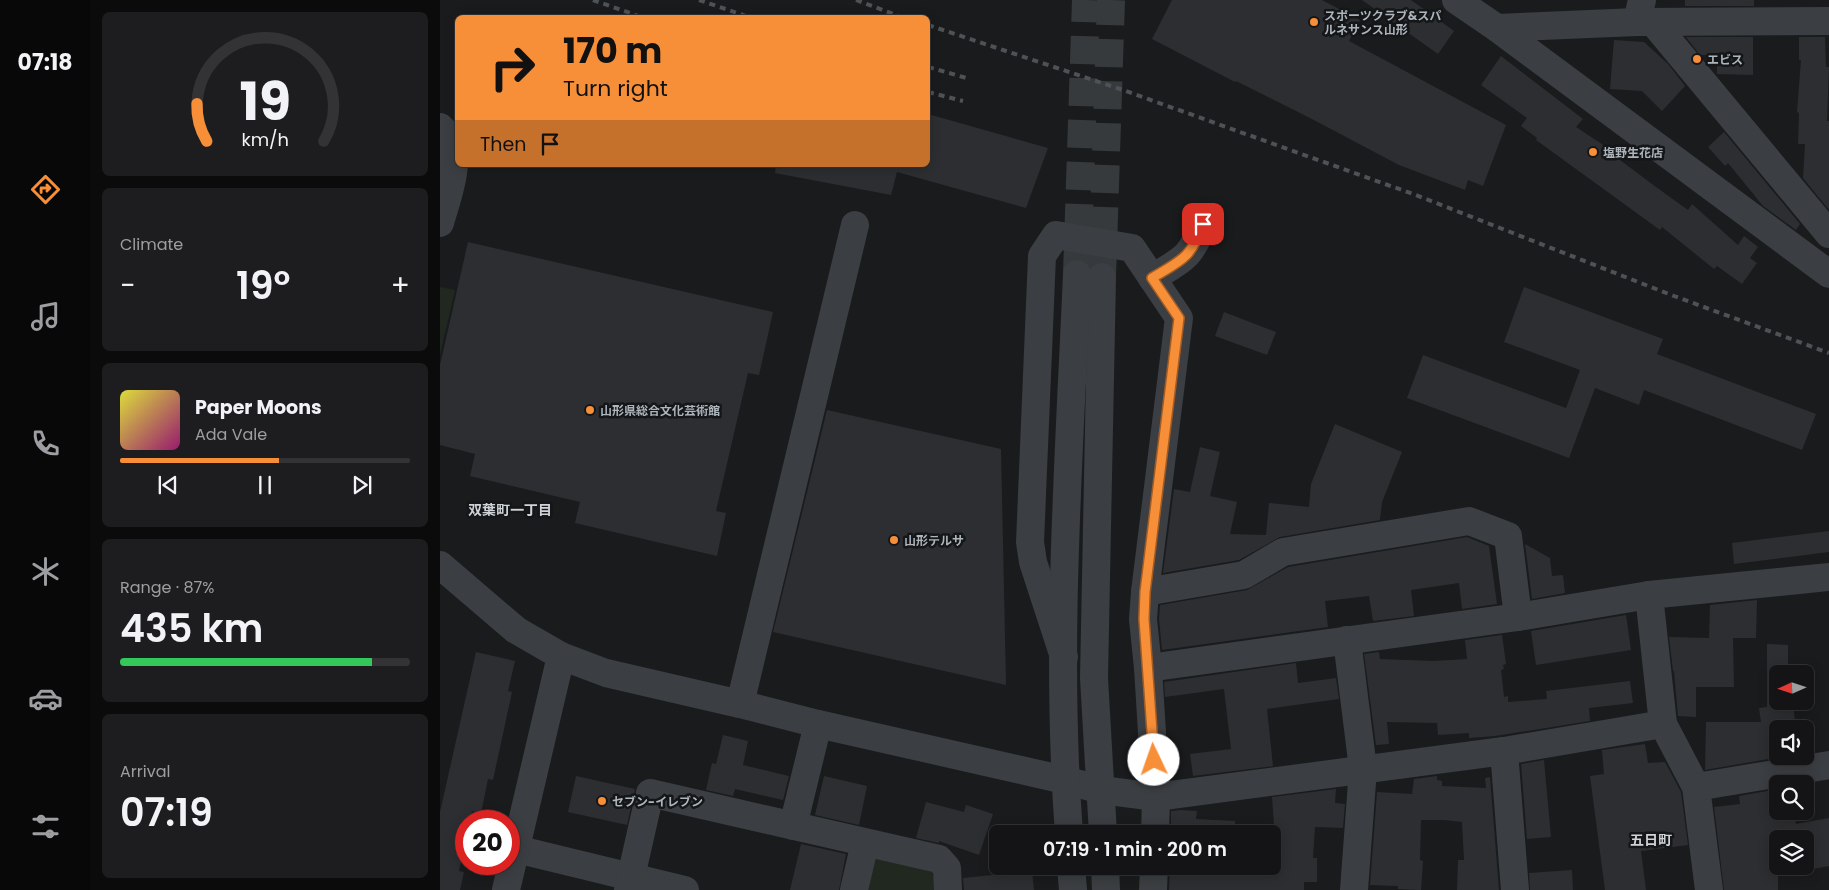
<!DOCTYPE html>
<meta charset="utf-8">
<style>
:root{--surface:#141416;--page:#1d1d1f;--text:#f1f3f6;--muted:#9d9ea1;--line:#333335;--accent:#f78e38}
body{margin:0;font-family:Poppins,"Noto Sans JP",sans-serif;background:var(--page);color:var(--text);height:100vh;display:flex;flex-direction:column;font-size:19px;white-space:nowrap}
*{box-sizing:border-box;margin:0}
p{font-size:16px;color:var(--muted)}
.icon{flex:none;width:28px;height:28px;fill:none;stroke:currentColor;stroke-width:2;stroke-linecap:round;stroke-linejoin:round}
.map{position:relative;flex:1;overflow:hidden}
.side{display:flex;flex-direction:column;gap:12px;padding:12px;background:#0b0b0c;width:350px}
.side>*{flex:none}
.guide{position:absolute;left:15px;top:15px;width:475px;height:152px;border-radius:8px;box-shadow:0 2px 12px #0003,0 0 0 1px var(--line);background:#f78e38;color:#111;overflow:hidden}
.needle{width:32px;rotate:267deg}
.tools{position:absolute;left:1329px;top:665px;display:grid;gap:10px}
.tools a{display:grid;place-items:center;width:45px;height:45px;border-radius:8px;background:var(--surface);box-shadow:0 2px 12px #0003,0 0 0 1px var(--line);font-size:25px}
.speed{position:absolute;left:15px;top:810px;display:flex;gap:10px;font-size:25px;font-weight:700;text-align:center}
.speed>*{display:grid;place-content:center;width:65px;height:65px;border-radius:50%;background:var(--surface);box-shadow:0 2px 12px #0003,0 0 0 1px var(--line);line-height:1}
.speed .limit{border:8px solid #d22;background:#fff;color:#111}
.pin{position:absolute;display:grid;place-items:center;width:42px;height:42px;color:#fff;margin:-21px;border-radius:10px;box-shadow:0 2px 8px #0006}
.me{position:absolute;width:55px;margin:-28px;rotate:357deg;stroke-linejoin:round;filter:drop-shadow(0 0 4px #0008)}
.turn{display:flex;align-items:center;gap:18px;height:105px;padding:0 25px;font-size:22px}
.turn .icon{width:65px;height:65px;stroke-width:2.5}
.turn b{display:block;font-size:35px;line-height:42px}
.then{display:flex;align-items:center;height:48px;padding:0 25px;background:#0003;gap:10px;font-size:19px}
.big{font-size:38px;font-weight:600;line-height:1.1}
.side .card{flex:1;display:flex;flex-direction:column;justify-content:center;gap:8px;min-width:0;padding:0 18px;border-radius:8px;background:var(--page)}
.side .dial{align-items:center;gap:0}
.dial svg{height:130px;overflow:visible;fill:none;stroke:var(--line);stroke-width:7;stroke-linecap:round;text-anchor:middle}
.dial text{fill:var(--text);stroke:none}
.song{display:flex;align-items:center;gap:15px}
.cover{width:60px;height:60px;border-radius:8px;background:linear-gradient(135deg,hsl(60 70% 55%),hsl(320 70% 35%))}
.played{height:5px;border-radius:2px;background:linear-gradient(90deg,var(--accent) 55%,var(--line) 55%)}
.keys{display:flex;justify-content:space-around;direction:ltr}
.heat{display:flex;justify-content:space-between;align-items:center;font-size:28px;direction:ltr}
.charge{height:8px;border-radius:4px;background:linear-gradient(90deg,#34c759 87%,var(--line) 0)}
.trip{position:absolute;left:549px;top:825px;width:292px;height:50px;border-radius:8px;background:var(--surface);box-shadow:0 2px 12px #0003,0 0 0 1px var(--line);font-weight:600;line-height:50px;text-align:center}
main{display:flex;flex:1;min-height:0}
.tabs{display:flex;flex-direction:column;width:90px;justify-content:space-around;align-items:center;background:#080809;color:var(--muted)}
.tabs .icon{width:35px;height:35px}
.tabs .selected{color:var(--accent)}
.tabs b{font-size:22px;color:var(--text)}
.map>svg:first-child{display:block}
.green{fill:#202820}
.building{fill:#2d2e31}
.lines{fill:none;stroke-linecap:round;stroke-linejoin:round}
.minor-tunnel{stroke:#373a3d;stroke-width:28;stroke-dasharray:28 14;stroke-linecap:butt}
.minor{stroke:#3b3e42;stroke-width:28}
.rail{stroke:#4e5257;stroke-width:4;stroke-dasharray:6 5;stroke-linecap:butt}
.route-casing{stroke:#a15c24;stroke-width:12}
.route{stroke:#f78e38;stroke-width:9}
.poi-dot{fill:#f78e38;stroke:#151618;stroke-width:2}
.labels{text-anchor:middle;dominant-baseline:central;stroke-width:5;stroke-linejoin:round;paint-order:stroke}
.poi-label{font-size:12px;font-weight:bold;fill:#adb5bd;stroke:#151618;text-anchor:start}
.neighbourhood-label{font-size:14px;font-weight:bold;fill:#ced3d8;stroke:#151618}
</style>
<main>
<nav class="tabs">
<b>07:18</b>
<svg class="icon selected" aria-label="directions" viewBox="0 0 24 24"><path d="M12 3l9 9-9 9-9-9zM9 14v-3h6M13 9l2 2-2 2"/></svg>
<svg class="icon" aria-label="music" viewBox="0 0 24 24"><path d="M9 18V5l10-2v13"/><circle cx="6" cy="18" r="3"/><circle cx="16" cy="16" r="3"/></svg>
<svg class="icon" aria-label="phone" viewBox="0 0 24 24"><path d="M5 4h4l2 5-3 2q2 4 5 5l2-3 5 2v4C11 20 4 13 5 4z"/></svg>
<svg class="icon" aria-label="climate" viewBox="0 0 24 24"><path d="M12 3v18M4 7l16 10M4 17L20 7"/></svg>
<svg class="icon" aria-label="car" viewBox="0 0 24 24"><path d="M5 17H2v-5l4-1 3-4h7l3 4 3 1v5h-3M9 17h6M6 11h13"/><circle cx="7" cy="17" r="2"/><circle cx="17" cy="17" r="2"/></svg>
<svg class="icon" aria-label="filters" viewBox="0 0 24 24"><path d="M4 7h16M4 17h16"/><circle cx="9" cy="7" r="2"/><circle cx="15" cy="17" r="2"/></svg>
</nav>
<section class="side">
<div class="card dial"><svg viewBox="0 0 100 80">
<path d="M14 69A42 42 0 1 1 86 69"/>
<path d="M14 69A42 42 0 0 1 8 46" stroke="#f78e38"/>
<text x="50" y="56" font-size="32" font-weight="700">19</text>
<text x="50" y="72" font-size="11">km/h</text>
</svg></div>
<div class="card"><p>Climate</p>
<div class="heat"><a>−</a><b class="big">19°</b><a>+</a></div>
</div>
<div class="card">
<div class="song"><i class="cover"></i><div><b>Paper Moons</b><p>Ada Vale</p></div></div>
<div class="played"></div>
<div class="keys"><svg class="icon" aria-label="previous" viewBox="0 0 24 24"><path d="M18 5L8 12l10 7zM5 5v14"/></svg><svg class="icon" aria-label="pause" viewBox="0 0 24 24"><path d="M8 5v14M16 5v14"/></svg><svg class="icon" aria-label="next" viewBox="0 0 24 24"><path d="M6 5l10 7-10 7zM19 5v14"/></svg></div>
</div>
<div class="card"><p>Range · 87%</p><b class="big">435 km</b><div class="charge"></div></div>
<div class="card"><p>Arrival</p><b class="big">07:19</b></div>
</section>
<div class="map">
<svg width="1389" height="890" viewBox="0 0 1389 890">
<rect width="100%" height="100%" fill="#1a1b1d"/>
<!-- green -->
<g class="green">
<path d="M0,287l15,3 -15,65z"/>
<path d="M441,855l45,10 12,16v9h-77l7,-30z"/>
</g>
<!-- building -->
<g class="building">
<path d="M732,0h150l38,20 -11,21 157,84 -23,61 -15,-6 -3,10 -66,-25 -89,-47 -74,-37 -1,1 -83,-43z"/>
<path d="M922,0h49l43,31 -16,23z"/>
<rect x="1245" y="0" width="69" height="6"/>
<path d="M1246,37h67v38l-36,-1v-19h-17z"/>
<path d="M1359,37h26l1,30h3l-2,54h2v89l-26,-32 2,-34h-7l1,-31 -2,-1 4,-52h-2z"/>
<path d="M1174,40l30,2 24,22 17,22 -23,25 -20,-20 -32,-2z"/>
<path d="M1061,56l82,63 -7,8 38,25 -2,2 44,33 32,23 4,-6 46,41 6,-9 14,11 -8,11 7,5 -15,21 -25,-18 -3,3 -52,-42 -2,3 -124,-90 1,-2 -16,-12 6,-8 -46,-33z"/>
<path d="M488,114l120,34 -22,60 -129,-36 -6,23 -116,-22 1,-8h152z"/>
<path d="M1284,132l76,92 -4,6 -33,-24 -35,-43 -3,3 -17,-19z"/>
<path d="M28,242l305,70 -14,63 -11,-2 -32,138 10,2 -9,43 -142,-33 5,-21 -110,-26 5,-22 -35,-9v-80z"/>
<path d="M1084,287l139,52 -6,15 159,60 -14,36 -158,-60 -5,15 -44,-17 -26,70 -162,-60 16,-43 143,53 14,-38 -76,-28z"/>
<path d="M784,312l52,20 -9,23 -52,-19z"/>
<path d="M387,410l174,39 5,236 -233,-53z"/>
<path d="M895,424l67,28 -20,50 -2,18 -100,17 -41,23 -76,13 11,-84 16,3 10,-45 20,5 -10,44 27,6 -7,32 36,1 3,-32 40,4 2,-23z"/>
<path d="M1389,531v21l-95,12 -2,-21z"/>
<path d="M1027,537l22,9 8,58 -35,5 -3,-26 -48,7 3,26 -41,5 -4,-25 -44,5 3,26 -166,23 -3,-31 1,-14 87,-15 41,-23z"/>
<path d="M1085,544l25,14 2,18 11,-1 2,18 -33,6z"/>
<path d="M1317,600l-1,38h-23l1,49h-38v30l-18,-1 -4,-45h-1l-4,-34 40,1 1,-33z"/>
<path d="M1186,615l5,35 -95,15 -5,-34z"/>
<path d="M1062,635l4,29 -3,1 1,4 -3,1 3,27 4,-1v6l39,-3 -1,-8 84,-10 3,22 -44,5 1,13 -95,15 -26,2v-5l-31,2 -1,-12 -50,-1 2,22 -13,1 -12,-91 15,-2 1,7 53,2 34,-2 -2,-19z"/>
<path d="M1327,644l21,1v23h-3v6h-7v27h9l1,4 5,-1 3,25h-18v27h8l-81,14 1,-48h55l-2,-14 8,-1z"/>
<path d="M36,652l39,9 -7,30 4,1 -19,88 -5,-1 -7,34 -9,-2 -2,10h-4v17l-7,33 5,1 -4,18h-20v-78z"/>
<path d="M856,663l2,20 38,-5 3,21 -72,10 6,57 -80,10 -3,-22 41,-5 -7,-60 -59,8 -1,-15z"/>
<path d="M283,735l25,6 -5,24 46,11 -6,24 -48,-11 -2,7 -27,-6 6,-27 4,1z"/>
<path d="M1205,744l3,19 17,-1 16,30 7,53 -47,6 5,39h-41l-15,-114 14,-2 -2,-24z"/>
<path d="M1104,760l7,77 -24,2 -6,-75z"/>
<path d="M136,776l59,13 -8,36 -59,-13z"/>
<path d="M384,776l43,10 -8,39 -44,-10z"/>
<path d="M997,776v4l5,1v5l44,2 -1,-10 5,-1 9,113h-42l1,-30h6l-2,-38 -18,-2h-23l-1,40 3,1 -2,29 -23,-1v-3l-28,-1 7,-93 35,2 2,-15z"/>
<path d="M896,789l-1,14 10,1 -2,24 -28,-1 -2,31h4v24h-13v8h-135l1,-24h102l2,-42 -2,-27z"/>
<path d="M1338,789v22h15l3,13 33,-6v48l-16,3 -6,-30h-29v51h-54l-10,-83 26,-3 -1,-8z"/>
<path d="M486,802l38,10 2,-7 27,9 -14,41 -40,-14v2l-23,-5z"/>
<path d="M741,810l16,1 -1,8 39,2v13h-64v-23z"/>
<path d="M361,844l45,10 -7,36h-49z"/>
<path d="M1132,870l1,20h-43l-1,-17z"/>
<path d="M592,871l2,19h-70l-1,-12z"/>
</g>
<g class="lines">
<!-- minor-tunnel -->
<g class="minor-tunnel">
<path d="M637,274l9,-274"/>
<path d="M662,277l9,-277"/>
</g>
<!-- minor -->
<g class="minor">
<path d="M1016,0l41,28 332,246"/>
<path d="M1197,22l5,-22"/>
<path d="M1213,22l176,212"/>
<path d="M1057,28l140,-6 192,-1"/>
<path d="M0,127c27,25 8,66 0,96"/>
<path d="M662,277l-8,401 9,156"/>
<path d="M712,278c30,-18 39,-20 51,-54"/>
<path d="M0,565l76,65 45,26 45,17 134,31 78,20 247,56 36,10 55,7 348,-46 159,-27"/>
<path d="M705,592l99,-17 39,-23 186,-31 39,15 10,81"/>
<path d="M1209,595l14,129 33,63 13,103"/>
<path d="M907,640l16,129 -9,121"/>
<path d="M624,657l-31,-95 -3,-20 12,-286 14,-21 76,13 47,70 -34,274 -2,27 5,49"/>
<path d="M300,704l115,-479"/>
<path d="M1064,751l11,139"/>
<path d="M1256,787l133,-22"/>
<path d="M353,826l25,-102"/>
<path d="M629,834c-14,-186 0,-374 8,-560"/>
<path d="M715,834l1,-37 -8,-129 370,-51 131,-22 180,-18"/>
<path d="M76,849l169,41"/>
<path d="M631,866l2,24"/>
<path d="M665,866l1,24"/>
<path d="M66,890l55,-234"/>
<path d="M188,890l22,-97 289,66 8,9 1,22"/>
<path d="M414,890l11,-47"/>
<path d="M713,890l1,-24"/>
</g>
<!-- rail -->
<g class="rail">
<path d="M153,0l51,18"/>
<path d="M259,0l53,18"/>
<path d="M416,0l48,18"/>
<path d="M488,25l195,65 290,104 261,102 155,57"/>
<path d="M488,67l42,12"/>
<path d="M488,92l35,9"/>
</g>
</g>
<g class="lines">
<defs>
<path id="route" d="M714,760l-10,-141 1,-27 34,-274 -27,-40c30,-18 39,-20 51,-54"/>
</defs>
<!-- route casing -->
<use href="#route" class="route-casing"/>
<!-- route -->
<use href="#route" class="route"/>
</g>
<!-- markers -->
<g class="poi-dot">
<circle cx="874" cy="22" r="5"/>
<circle cx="1257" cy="59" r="5"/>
<circle cx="1153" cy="152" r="5"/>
<circle cx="150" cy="410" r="5"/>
<circle cx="454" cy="540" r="5"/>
<circle cx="162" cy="801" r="5"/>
</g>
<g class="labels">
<!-- poi labels -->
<g class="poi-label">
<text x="884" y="15">スポーツクラブ&amp;スパ<tspan x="884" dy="14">ルネサンス山形</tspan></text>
<text x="1267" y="59">エビス</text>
<text x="1163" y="152">塩野生花店</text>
<text x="160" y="410">山形県総合文化芸術館</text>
<text x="464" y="540">山形テルサ</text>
<text x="172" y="801">セブン-イレブン</text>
</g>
<!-- neighbourhood labels -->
<g class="neighbourhood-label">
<text x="70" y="510">双葉町一丁目</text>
<text x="1211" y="840">五日町</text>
</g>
</g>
</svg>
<div class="tools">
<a><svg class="needle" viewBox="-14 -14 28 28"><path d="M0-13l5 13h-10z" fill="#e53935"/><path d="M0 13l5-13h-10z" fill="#9d9ea1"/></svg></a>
<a><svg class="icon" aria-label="sound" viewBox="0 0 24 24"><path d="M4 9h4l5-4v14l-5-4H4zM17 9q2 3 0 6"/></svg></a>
<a><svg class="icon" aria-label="search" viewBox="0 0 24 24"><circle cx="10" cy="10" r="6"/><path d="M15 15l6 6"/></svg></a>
<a><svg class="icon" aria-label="layers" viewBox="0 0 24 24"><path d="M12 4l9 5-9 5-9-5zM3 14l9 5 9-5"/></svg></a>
</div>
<div class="speed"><div class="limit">20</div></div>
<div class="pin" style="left:763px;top:224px;background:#d93025"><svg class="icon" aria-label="arrive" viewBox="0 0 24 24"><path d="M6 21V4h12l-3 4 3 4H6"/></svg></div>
<svg class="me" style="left:714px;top:760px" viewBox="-20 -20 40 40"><circle r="19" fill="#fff"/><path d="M0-13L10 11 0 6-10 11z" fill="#f78e38"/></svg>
<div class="trip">07:19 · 1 min · 200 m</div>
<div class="guide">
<div class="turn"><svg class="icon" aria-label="right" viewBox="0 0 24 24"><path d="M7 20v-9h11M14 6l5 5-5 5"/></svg><div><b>170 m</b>Turn right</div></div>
<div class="then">Then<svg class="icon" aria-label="arrive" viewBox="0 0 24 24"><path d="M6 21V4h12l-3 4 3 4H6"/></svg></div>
</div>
</div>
</main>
